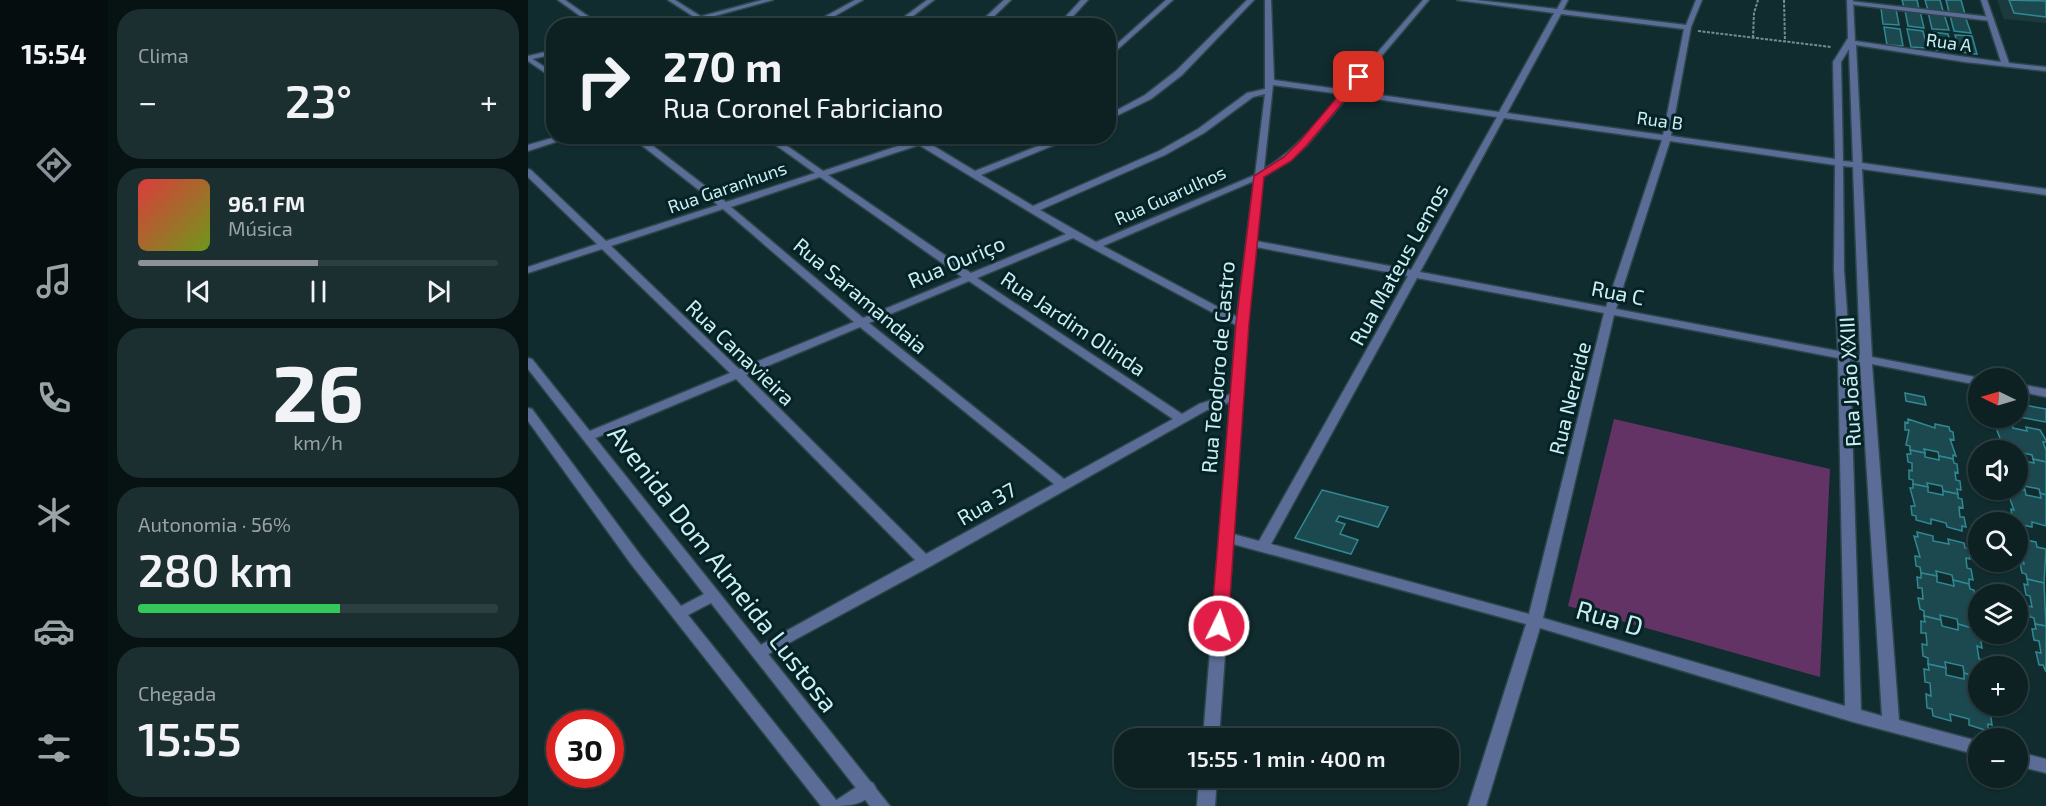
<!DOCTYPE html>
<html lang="pt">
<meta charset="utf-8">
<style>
:root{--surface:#0d2123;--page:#1b2e30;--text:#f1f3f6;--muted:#9aa3a6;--line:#2d3e41;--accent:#8c9099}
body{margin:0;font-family:"Exo 2",sans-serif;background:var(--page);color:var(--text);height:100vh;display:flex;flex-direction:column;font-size:22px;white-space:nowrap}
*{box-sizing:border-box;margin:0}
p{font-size:20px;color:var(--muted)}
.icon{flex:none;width:33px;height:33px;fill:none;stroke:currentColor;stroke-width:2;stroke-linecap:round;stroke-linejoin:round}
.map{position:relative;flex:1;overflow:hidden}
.drawer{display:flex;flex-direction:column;gap:9px;padding:9px;background:#071213;width:420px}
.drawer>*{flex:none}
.guide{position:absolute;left:18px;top:18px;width:570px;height:126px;border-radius:24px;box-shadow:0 2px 4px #0004,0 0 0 2px var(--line);background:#0d2123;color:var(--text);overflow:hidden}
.needle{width:39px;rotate:275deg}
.controls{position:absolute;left:1440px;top:368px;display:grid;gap:12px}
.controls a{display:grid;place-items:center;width:60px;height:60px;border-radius:50%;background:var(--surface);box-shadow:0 2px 4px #0004,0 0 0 2px var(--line);font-size:30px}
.speed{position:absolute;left:18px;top:710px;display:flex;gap:12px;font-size:30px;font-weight:700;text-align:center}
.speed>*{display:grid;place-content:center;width:78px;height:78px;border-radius:50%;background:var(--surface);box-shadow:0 2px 4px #0004,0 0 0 2px var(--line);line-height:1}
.speed .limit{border:9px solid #d22;background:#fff;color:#111}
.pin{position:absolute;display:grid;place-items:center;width:51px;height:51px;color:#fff;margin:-26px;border-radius:12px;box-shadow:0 3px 9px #0006}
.me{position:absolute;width:66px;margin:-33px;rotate:4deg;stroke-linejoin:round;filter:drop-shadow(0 0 4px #0008)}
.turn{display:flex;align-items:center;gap:21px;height:126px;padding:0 18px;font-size:27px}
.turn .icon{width:78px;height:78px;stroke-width:2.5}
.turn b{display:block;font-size:42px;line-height:51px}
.big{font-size:45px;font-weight:600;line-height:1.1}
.drawer .widget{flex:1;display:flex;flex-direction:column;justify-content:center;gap:9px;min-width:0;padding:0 21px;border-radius:24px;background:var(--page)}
.drawer .dial{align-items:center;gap:0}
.dial b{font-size:78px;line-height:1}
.song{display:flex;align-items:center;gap:18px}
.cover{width:72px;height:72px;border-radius:9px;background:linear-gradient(135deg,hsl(0 70% 55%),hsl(80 70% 35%))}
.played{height:6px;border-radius:3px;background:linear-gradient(90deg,var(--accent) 50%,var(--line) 50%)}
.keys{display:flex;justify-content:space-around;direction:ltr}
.heat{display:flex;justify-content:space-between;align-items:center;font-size:33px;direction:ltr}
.charge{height:9px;border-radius:4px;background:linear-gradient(90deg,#34c759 56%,var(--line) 0)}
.trip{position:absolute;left:586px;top:728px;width:345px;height:60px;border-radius:24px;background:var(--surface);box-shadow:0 2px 4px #0004,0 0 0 2px var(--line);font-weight:600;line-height:60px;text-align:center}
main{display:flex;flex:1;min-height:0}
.tabs{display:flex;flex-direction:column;width:108px;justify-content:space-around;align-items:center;background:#050d0e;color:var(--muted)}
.tabs .icon{width:42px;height:42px}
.tabs .selected{color:var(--accent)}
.tabs b{font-size:27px;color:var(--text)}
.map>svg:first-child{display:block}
.built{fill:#1b3a3d}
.green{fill:#643366}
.building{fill:#1c494f;stroke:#308892;stroke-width:1.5}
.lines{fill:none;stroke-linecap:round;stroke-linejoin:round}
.service-casing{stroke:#2b474b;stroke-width:3}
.minor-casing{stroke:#2b474b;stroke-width:3}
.tertiary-casing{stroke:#2b474b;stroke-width:3}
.path{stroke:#6f9094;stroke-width:2;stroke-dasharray:3 1.5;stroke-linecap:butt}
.service{fill:#5b6d97;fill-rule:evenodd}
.minor{fill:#5b6d97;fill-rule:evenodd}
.tertiary{fill:#5b6d97;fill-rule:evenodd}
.route{fill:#e11d48;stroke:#92132f;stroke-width:1.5}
.labels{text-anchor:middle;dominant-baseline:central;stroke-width:6;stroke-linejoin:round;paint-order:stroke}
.far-street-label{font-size:18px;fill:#c8f0f5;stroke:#062225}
.street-label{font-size:21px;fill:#c8f0f5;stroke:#062225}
.near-street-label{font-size:26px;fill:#c8f0f5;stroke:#062225}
</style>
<main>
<nav class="tabs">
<b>15:54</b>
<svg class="icon selected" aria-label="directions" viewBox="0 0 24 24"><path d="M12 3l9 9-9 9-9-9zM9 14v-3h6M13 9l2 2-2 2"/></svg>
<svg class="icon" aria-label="music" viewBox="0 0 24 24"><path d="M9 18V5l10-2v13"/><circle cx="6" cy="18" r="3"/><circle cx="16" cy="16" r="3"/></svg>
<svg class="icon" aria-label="phone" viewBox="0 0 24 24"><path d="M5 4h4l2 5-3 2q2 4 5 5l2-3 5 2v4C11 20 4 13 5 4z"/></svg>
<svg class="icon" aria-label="climate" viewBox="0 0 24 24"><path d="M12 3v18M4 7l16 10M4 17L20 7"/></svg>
<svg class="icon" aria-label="car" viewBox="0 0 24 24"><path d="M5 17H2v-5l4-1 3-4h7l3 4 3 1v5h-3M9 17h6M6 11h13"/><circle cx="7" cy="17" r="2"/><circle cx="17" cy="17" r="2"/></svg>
<svg class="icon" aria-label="filters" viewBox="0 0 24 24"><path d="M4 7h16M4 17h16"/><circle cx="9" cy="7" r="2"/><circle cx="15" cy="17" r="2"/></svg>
</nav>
<section class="drawer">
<div class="widget"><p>Clima</p>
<div class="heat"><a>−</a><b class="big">23°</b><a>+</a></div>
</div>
<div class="widget">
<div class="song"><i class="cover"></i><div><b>96.1 FM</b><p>Música</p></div></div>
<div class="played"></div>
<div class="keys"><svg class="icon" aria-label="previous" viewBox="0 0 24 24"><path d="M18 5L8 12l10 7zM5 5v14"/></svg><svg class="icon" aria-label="pause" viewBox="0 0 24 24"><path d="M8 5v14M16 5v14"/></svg><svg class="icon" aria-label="next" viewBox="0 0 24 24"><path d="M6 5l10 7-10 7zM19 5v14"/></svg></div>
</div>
<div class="widget dial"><b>26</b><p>km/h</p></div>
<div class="widget"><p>Autonomia · 56%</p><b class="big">280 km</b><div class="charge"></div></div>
<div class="widget"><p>Chegada</p><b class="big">15:55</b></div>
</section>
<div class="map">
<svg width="1518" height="806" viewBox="0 0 1518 806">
<rect width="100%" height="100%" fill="#112c2f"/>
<!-- built -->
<path class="built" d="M1469,0h49v23l-42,-4z"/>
<!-- green -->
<path class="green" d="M1086,419l216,50 -10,208 -252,-71z"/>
<!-- building -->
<g class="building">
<path d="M1374,0h15l2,9 -15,-2z"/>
<path d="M1397,0h15l3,11 -15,-1z"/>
<path d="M1418,0h15l4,14 -16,-2z"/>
<path d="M1481,0l37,1v16l-32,-4z"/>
<path d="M1353,8l15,1 3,16 -16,-1z"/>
<path d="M1377,10l15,1 4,17 -16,-2z"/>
<path d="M1400,12l16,2 5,16 -17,-1z"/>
<path d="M1422,15l15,1 6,17 -17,-2z"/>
<path d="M1356,27l16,2 3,17 -16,-1z"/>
<path d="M1379,29l16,2 4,17 -16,-1z"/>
<path d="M1404,32l16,2 5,17 -17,-1z"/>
<path d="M1427,35l17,1 5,18 -17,-2z"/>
<path d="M1377,393l19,4 2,8 -20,-4z"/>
<path d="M1490,404l28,5v13l-27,-5z"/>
<path d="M1380,419l27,9v-4l14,3 1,4 3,1 1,8 -4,-1 6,17 -3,-1v4l-14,-3 -1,-4 -14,-3 1,4 -15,-3v-4l-4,-1 3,-15h-4v-8l3,1z"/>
<path d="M1470,421l14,3 1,4 14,3 -1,-4 14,3 6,10v2h-3l3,8v12l-13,-3 -1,-4 -14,-3v-2l-19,-2 -1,-8 3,1 -6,-16h4z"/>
<path d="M1382,450l15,3v4l14,3v-4l14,3 1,4 3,1 1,9 -3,-1 1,8 4,1 1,9 -4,-1 1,5 -15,-3 -1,-5 -15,-3 1,4 -15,-3v-4l-4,-1v-9l3,1v-8l-4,-1 -1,-8h4z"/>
<path d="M1490,456l1,4 15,3 -1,-4 13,3v33l-6,-2 -1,-4 -15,-3 1,4 -7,-1z"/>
<path d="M1385,484l15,3v5l15,3v-4l15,3v4l4,1 1,9 -4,-1 1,10h4l2,10 -4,-1v5l-15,-4 -1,-4 -15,-4v5l-15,-4v-4l-4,-1 -1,-9h4l-5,-18h3z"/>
<path d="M1482,489l15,1 1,5 15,3 -1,-5 6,2v31l-14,-4v5l-14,-3 -2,-5 -4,-1 -1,-9 3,1 -7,-19 4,1z"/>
<path d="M794,490l66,17 -10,20 -39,-11 -3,5 9,3 -5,10 18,6 -7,14 -56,-16z"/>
<path d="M1389,532l16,4v5l16,3 -1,-5 16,4 1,5 4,1 1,10 -4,-1 1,10 4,1 2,11 -4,-1v5l-16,-4 -1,-5 -16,-4 1,5 -16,-3 -1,-6 -4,-1 -1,-10 5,1 -6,-21 4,1z"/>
<path d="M1492,539l16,3 1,5 9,2 -2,34 -17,-4 -1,-5 -4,-1 -2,-10 4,1 -2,-10 -4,-1z"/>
<path d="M1393,573l16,3v6l17,4 -1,-6 16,4 1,5 4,1 2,11 -4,-1 1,12h4l1,11h-4l1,6 -17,-5 -1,-5 -17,-4 1,5 -17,-4v-5l-4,-2 -2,-11 5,1 -1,-11h-4l-1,-11 4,1z"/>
<path d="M1499,579l17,4 2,43 -11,-2 -1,-6 -4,-1 -2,-11 4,1 -2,-11 -4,-1 -2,-11 4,1z"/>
<path d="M1396,616l17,4 1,6 16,4v-6l17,5 1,5 4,2 2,12 -5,-2 2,13 4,1 1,6h-6v11l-14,-4 -1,-7 -18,-4 1,6 -18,-4v-6l-5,-2 -1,-12 5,1 -1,-12h-5v-12l4,1z"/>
<path d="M1507,624l11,2v46l-3,-7h-4l-3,-13 5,1 -2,-12 -5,-1 -2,-11h4z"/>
<path d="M1400,664l18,4v7l18,4v-6l14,4v28h7v5l5,1 2,14 -4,-1v7l-19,-6v-6l-19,-5 1,7 -18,-5 -1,-7 -5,-1 -1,-14 5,2 -1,-13 -5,-1 -1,-13 5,1z"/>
</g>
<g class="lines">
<defs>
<path id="service" d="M1322,1l141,16 3,2 -3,2 -143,-17 -1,-1z"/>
<g id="minor">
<path d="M30,0h7l37,26h-8z"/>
<path d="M140,0h7l41,26h-8z"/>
<path d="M327,0h8l-46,26h-9z"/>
<path d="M399,0h7l-34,26h-8z"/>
<path d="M476,0h7l-27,26h-8z"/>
<path d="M553,0h7l-24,26h-7z"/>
<path d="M638,0h7l-65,58v-6z"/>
<path d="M719,0h7l-72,75 -31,24 -43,21v-5l37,-20 31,-24z"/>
<path d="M737,0h6l3,80 71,10 78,-90h6l-77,91 147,21 55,-99 -97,-13h19l81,9 5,-9h6l-5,10 123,15 10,-25h6l-11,27 -20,109 164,23 -2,-97 15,-24 -1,-38h6l2,41 146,21 -20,-62h6l22,63 37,4v4l-81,-9 -109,-17 6,118 184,26v6l-184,-26 10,188 108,21 -2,7 -106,-21 27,356 79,21v14l-125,-33 -313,-94 -54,178h-18l58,-182 -293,-80 -14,194h-16l27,-336 -23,8 -276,156 -166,90 -5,2 -5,-2 -3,-4 3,-4 160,-88 -179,-181 -143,60h-8l-2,-3 2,-3 145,-60 -128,-124 -74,24v-6l69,-23 -69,-67v-8l3,1 75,71 112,-36 -88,-69h10l86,66 89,-29 -52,-37h10l50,35 90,-30 -7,-5h11l4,3 7,-3h14l-15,6 48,29 88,-35h13l-95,39 52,31 126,-55 39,-22 49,-36 18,-4zM1033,14l123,15 -21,106 -156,-22zM1321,49l4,113 -10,-1 -2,-99zM745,85l68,9c-24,29 -44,55 -77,75zM737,94l-10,81 -159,67 -56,-32 125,-55 39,-22 49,-36zM821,95l148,22 -86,153 -155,-29 7,-64 27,-16 17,-16zM976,118l158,22 -56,167 -186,-35zM1142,141l165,24 -1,105 4,81 -222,-42zM391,145l147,89 -95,39 -143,-98zM1315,166l10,1 7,188 -10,-2 -6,-83zM292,177l142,100 -99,41 -132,-111zM726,181l-17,136 -134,-71zM195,209l131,113 -115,47 -128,-123zM545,238l163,87 -5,69 -32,10 -17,10 -205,-136zM728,247l152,29 -149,265 -26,-7 14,-210zM889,278l187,35 -75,301 -258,-70zM441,281l204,138 -109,60 -195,-156zM1086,315l224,43 7,348 -302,-88zM332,327l194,157 -128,70 -180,-179zM1322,360l10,2 22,354 -21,-6z"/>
<path d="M0,56l26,17v6l-26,-18z"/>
<path d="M1490,384l28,5v8l-28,-6z"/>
<path d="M1490,752l28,7v14l-28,-7z"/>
<path d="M671,777h18l-2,29h-18z"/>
<path d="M339,780l6,3 3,5c-9,17 -27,18 -44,18l3,-5z"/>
</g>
<g id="tertiary">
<path d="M234,0h11l-95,26h-13z"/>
<path d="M26,50v4l-26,6v-4z"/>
<path d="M31,136h15l-46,15v-6z"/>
<path d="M0,358l4,1 358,447h-20l-159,-203 -23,12 153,191h-20l-190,-242 -103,-143v-13l4,1 109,147 40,50 23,-12 -176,-225z"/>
</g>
</defs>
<!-- service casing -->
<use href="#service" class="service-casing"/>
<!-- minor casing -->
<use href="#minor" class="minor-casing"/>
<!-- tertiary casing -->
<use href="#tertiary" class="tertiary-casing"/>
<!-- path -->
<g class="path">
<path d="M1256,0l1,42"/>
<path d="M1170,31l133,16"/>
<path d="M1225,38l1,-25 4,-13"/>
</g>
<!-- service -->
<use href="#service" class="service"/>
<!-- minor -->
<use href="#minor" class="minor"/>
<!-- tertiary -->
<use href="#tertiary" class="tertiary"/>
</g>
<!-- route -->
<path class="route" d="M828,75l8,2 -57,68 -16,16 -27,16 -15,147 -21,302 -3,5 -6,2 -6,-2 -2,-5 25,-302 18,-148 30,-19 16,-16z"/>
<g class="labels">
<!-- far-street labels -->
<g class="far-street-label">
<text transform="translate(1421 42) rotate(8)">Rua A</text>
<text transform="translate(1132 120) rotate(8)">Rua B</text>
<text transform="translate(199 187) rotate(-19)">Rua Garanhuns</text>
<text transform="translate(642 195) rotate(-24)">Rua Guarulhos</text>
</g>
<!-- street labels -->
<g class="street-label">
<text transform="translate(428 261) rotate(-23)">Rua Ouriço</text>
<text transform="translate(870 264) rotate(-61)">Rua Mateus Lemos</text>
<text transform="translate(1090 292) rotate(11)">Rua C</text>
<text transform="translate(333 295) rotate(40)">Rua Saramandaia</text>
<text transform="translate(546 323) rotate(34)">Rua Jardim Olinda</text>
<text transform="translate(213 352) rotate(44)">Rua Canavieira</text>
<text transform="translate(689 367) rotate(-85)">Rua Teodoro de Castro</text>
<text transform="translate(1321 382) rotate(-93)">Rua João XXIII</text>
<text transform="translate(1041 398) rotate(-76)">Rua Nereide</text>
<text transform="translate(458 503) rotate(-30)">Rua 37</text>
</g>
<!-- near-street labels -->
<g class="near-street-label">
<text transform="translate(196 568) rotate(52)">Avenida Dom Almeida Lustosa</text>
<text transform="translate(1082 617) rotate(16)">Rua D</text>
</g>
</g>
</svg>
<div class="controls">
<a><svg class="needle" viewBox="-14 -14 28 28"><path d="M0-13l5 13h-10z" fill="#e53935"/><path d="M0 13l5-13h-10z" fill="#9aa3a6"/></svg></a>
<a><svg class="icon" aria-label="sound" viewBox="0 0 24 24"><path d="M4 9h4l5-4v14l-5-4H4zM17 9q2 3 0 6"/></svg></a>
<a><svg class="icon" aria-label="search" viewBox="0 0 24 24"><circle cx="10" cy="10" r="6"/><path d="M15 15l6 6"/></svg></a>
<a><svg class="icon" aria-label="layers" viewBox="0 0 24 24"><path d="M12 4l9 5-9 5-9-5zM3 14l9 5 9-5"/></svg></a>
<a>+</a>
<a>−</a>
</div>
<div class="speed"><div class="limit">30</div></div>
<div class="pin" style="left:831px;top:77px;background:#d93025"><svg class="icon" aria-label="arrive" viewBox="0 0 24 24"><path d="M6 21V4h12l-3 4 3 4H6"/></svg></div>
<svg class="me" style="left:691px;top:626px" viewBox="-20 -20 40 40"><circle r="17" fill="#e11d48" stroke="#fff" stroke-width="3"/><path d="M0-11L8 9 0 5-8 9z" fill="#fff"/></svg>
<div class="trip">15:55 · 1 min · 400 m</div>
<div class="guide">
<div class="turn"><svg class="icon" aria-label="right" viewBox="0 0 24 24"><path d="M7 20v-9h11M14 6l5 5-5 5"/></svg><div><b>270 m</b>Rua Coronel Fabriciano</div></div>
</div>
</div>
</main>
